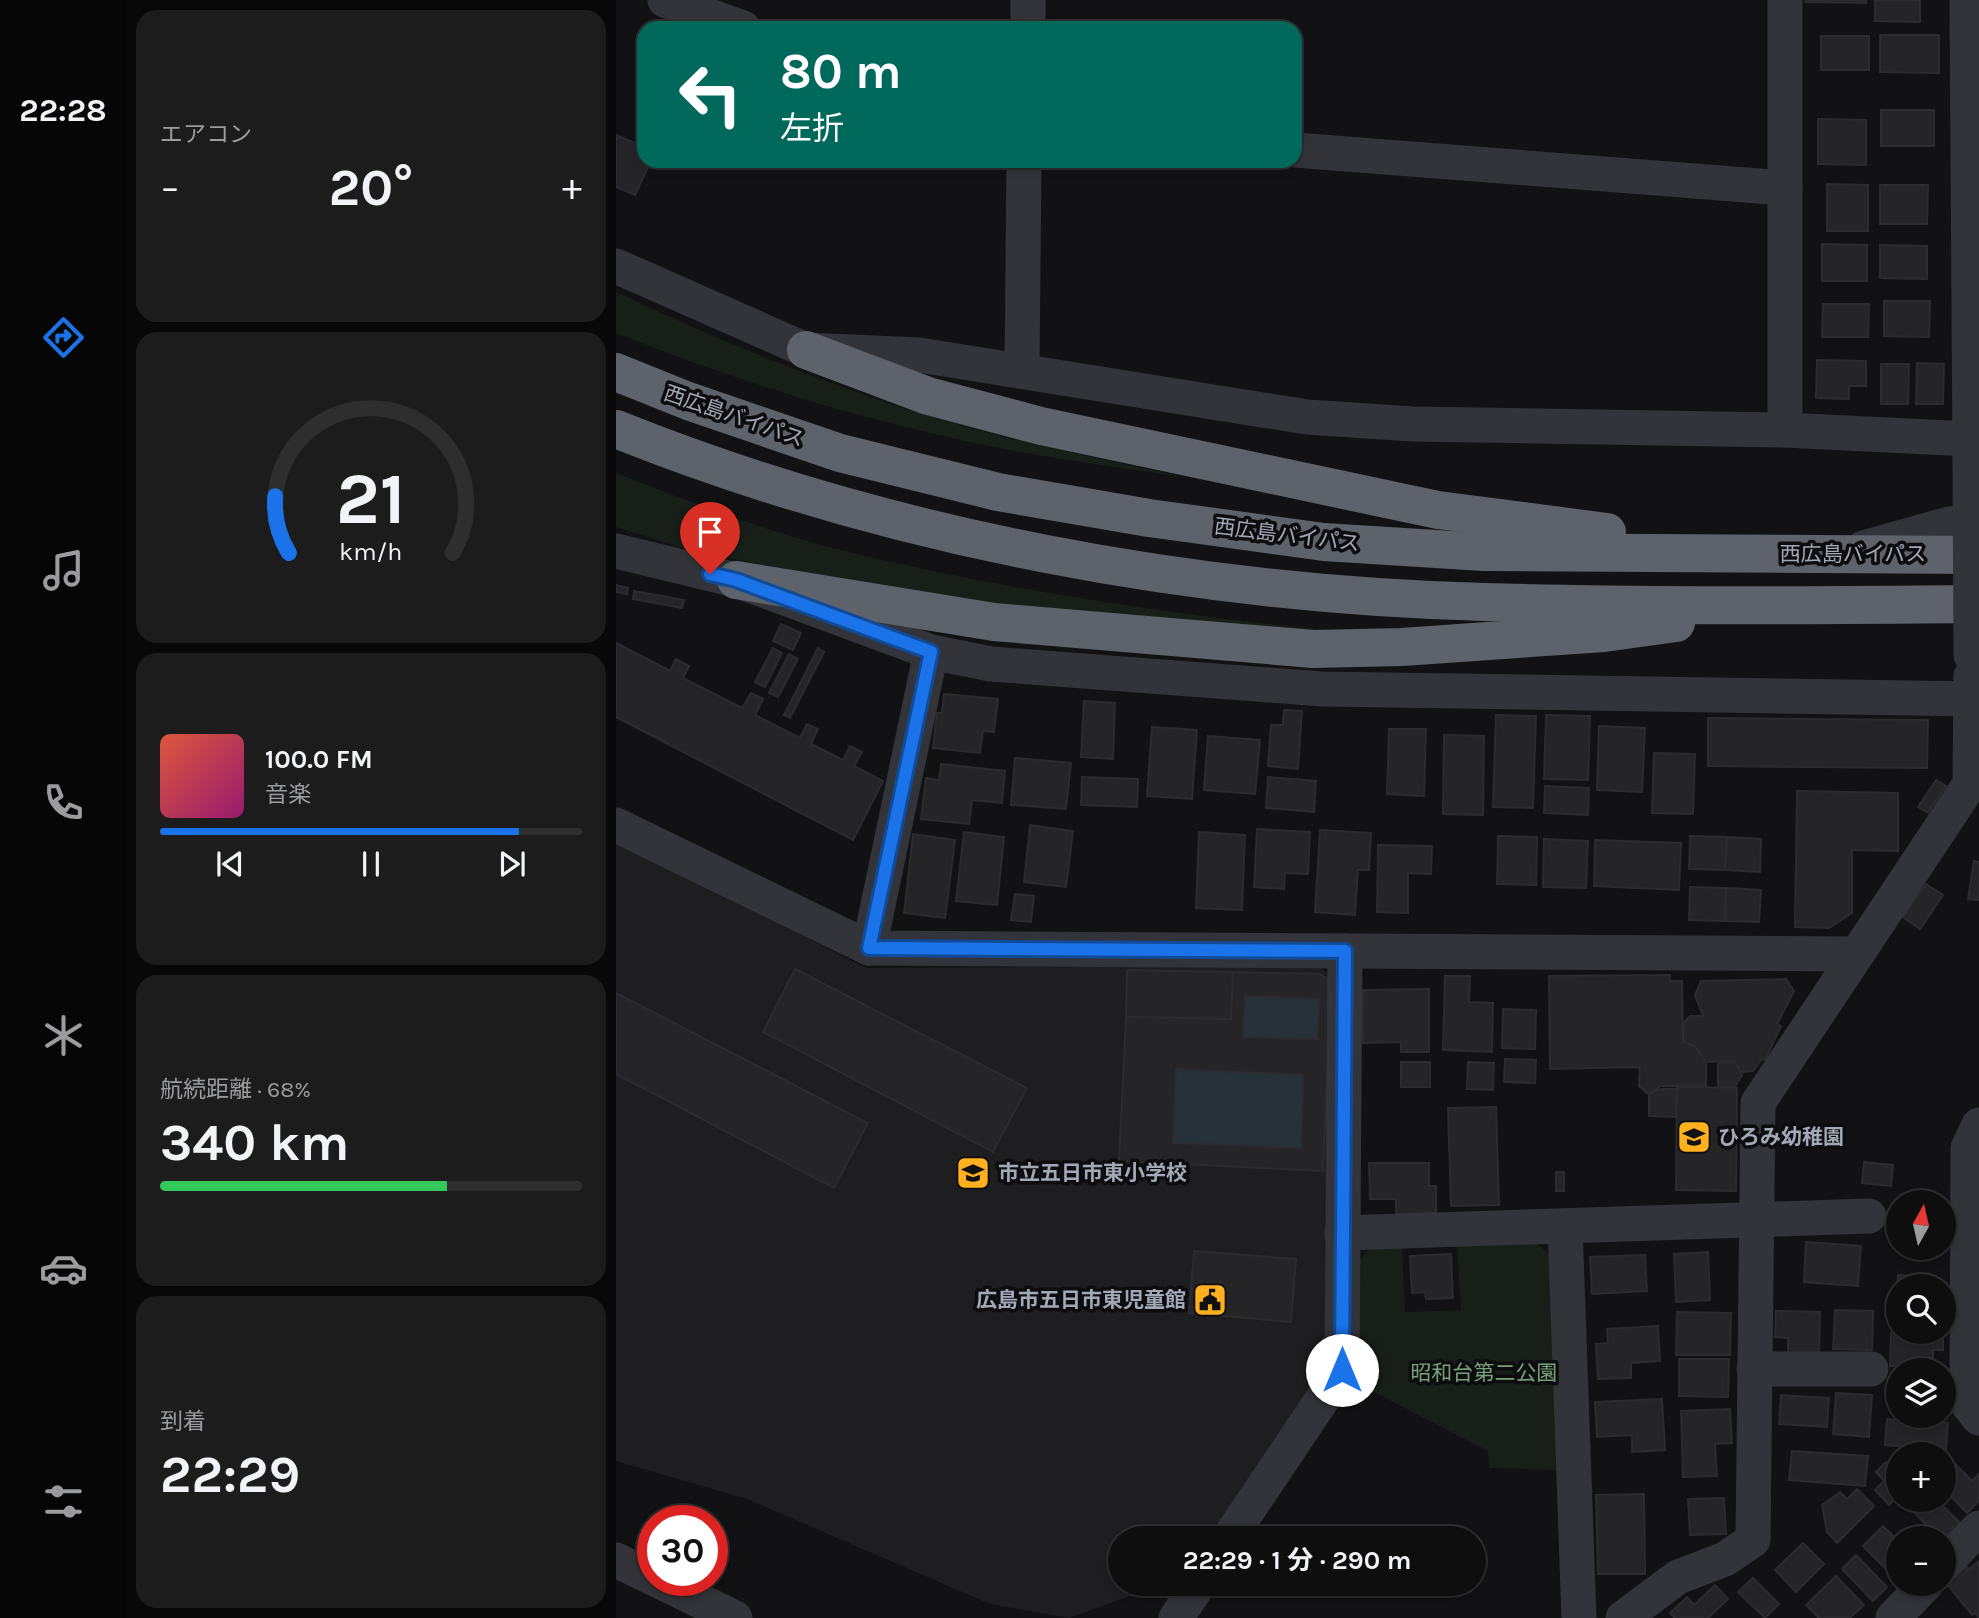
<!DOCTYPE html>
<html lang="ja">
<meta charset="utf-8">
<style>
:root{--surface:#0e0e0f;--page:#1c1c1d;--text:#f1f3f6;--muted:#9b9c9e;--line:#2e2e2f;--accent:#1a73e8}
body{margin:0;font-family:Karla,"Noto Sans JP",sans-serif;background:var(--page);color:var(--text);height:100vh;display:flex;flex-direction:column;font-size:26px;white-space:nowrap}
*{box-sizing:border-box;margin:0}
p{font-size:23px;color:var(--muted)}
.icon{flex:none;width:38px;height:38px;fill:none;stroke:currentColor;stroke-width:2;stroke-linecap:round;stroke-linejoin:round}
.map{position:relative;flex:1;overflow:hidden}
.side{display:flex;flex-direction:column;gap:10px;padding:10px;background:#080808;width:490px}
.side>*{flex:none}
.guide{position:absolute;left:21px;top:21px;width:665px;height:147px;border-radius:21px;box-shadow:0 4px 10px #0003,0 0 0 2px var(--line);background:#00695c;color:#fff;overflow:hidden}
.needle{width:46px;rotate:8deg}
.tools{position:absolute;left:1270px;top:1190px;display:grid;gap:14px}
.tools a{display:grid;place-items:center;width:70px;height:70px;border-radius:50%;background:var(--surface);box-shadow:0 4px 10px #0003,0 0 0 2px var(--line);font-size:35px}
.speed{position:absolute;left:21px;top:1505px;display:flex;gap:14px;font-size:35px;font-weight:700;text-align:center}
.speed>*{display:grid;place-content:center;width:91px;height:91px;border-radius:50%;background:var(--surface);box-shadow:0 4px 10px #0003,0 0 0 2px var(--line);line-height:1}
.speed .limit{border:10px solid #d22;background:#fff;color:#111}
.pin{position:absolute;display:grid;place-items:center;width:60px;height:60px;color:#fff;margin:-72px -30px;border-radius:50% 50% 50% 0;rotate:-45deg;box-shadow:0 0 7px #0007}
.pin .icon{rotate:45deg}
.me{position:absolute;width:77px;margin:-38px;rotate:0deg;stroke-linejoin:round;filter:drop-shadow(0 0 5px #0008)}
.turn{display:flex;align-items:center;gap:24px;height:147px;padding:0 28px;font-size:32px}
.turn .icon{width:91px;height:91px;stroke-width:2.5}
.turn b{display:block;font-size:49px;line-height:60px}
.big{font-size:52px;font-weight:700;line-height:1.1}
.side .widget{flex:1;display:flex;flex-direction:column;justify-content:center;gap:10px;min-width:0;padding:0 24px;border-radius:21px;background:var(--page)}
.side .dial{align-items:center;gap:0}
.dial svg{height:182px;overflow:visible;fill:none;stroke:var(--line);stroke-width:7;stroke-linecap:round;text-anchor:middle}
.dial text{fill:var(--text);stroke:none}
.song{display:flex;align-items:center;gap:21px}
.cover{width:84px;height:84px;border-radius:10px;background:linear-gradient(135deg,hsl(10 70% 55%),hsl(320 70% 35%))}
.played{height:7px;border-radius:4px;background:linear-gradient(90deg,var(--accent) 85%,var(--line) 85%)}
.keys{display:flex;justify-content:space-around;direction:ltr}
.heat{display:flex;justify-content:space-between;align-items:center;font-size:38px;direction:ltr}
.charge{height:10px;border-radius:5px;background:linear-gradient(90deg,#34c759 68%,var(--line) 0)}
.trip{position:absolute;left:492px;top:1526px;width:378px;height:70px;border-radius:35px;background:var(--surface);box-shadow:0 4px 10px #0003,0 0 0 2px var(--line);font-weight:700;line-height:70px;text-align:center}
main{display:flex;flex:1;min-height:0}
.tabs{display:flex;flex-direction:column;width:126px;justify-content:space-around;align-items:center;background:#060606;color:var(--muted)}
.tabs .icon{width:49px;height:49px}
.tabs .current{color:var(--accent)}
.tabs b{font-size:32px;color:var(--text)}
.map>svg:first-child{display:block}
.built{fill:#1e1e21}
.green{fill:#181f19}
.water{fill:#273138}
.building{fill:#252528;stroke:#2c2c30;stroke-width:2;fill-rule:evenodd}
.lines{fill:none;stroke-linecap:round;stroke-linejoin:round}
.minor{stroke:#333439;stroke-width:35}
.highway{stroke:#5e626a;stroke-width:38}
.minor-bridge{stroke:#333439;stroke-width:35}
.route-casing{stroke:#114b97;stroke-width:18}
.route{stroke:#1a73e8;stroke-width:12}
.labels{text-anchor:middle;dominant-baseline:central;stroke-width:7;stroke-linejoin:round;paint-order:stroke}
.street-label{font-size:21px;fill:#a2a8b5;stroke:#0d0d0f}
.poi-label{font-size:21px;font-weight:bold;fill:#a2a8b5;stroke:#0d0d0f;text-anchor:start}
.park-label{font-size:21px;fill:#77a279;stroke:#0d0d0f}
</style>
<main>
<nav class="tabs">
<b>22:28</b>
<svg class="icon current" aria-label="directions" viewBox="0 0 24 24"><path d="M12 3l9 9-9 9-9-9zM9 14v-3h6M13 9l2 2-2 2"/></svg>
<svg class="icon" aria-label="music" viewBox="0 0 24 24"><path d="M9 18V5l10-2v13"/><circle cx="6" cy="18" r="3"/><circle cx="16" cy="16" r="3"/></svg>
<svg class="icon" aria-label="phone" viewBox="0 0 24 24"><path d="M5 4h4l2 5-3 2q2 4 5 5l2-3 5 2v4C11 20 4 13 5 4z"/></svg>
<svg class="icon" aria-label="climate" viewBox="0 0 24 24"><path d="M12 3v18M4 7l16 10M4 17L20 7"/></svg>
<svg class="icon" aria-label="car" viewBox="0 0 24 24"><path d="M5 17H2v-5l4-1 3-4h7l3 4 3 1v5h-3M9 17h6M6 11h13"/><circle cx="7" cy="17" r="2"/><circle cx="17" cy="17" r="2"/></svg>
<svg class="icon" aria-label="filters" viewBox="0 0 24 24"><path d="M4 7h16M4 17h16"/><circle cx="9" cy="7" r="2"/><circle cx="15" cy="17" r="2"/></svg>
</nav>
<section class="side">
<div class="widget"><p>エアコン</p>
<div class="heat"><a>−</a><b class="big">20°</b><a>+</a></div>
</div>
<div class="widget dial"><svg viewBox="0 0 100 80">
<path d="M14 69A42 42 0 1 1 86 69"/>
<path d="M14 69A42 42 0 0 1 8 44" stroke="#1a73e8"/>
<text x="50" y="56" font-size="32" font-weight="700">21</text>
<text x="50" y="72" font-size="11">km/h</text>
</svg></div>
<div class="widget">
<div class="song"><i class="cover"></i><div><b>100.0 FM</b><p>音楽</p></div></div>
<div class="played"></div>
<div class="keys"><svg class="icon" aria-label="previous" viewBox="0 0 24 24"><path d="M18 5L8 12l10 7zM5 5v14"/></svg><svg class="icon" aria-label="pause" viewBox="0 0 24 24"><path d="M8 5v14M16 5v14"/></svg><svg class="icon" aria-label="next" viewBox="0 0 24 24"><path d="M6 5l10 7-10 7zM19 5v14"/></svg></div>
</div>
<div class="widget"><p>航続距離 · 68%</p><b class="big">340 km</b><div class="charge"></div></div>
<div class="widget"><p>到着</p><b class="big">22:29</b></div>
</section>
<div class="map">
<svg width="1363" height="1618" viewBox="0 0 1363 1618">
<rect width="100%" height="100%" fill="#121214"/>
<!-- built -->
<path class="built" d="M0,839l250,129 454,-2 14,14 -8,386 -111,164 -9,8h-86v46h34l-8,6 -77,28 -79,-14 -243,-105 -131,-38z"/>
<!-- green -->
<g class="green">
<path d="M0,292c121,57 247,108 377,142 63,16 127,29 191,43 -65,-10 -131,-18 -195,-31 -128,-26 -252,-65 -373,-113z"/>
<path d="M0,473c72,28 146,57 221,76 172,43 348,67 524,85l-210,-7 -318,-48 -148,-30 -69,-22z"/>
<path d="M918,1241l15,13 7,216 -67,-2 -1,-17 -130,-67v-122l12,-14 32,-2 3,66 56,-2 -4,-67z"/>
</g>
<!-- water -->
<g class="water">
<path d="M629,996l74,3 -2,40 -74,-2z"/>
<path d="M560,1069l127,6 -2,73 -128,-5z"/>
</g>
<!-- building -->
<g class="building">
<path d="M1189,0h61v3l-61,-1z"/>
<path d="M1259,0h45v22l-45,-1z"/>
<path d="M1264,35h59v38l-59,-1z"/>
<rect x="1205" y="36" width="48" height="34"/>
<rect x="1265" y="110" width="53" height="36"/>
<path d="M1202,119l48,1v45l-48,-1z"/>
<path d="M0,135l28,12v14h7l-16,34 -19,-8z"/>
<path d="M1211,184l41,1v46h-41z"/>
<path d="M1264,185h48l-1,39h-47z"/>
<path d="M1206,244l45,1v36h-45z"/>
<path d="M1264,245l47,1v33l-47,-1z"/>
<path d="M1268,301h46l-1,36 -45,-1z"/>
<path d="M1207,304h46l-1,33h-46z"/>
<path d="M1201,360l49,1v25h-17v13l-33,-1z"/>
<path d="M1301,363l27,1 -1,40h-27z"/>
<path d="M1265,364h28l-1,40h-27z"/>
<path d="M0,585l12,3 -1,6 -11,-2z"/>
<path d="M18,591l50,9 -2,8 -49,-9z"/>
<path d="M165,624l20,9 -8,17 -20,-9z"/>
<path d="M0,643l54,28 6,-12 13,7 -6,12 59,30 9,-15 12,6 -8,16 45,23 7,-14 11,5 -7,15 32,16 7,-14 12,6 -8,14 29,15 -30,59 -237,-123z"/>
<path d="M157,648l9,5 -17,34 -10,-5z"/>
<path d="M202,648l6,4 -34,66 -6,-3z"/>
<path d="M173,654l9,5 -20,38 -9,-4z"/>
<path d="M328,694l54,5 -4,33 -11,-1 -3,22 -47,-5 4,-35h5z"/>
<path d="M468,701l31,2 -2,56 -32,-2z"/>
<path d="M668,710l18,1 -4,58 -30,-3 3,-41h12z"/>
<path d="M880,715l40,1 -3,92 -40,-1z"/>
<path d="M930,715l44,1 -2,64 -44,-1z"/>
<path d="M1092,718l220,2 -1,48 -219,-2z"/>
<path d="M983,726l46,2 -3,64 -45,-2z"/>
<path d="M536,727l45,3 -5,69 -45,-3z"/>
<path d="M773,729h37l-2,67 -37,-2z"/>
<path d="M828,735l40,1 -1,79 -40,-1z"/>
<path d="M592,736l52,4 -5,54 -51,-4z"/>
<path d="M1038,753l41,1 -2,60 -41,-1z"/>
<path d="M399,758l56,5 -5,46 -55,-4z"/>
<path d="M325,764l64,7 -3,32 -30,-3 -3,24 -48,-5 5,-41 13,2z"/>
<path d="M466,777l56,2 -1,28 -56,-2z"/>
<path d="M652,777l48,4 -2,31 -48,-4z"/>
<path d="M1320,780l10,6 -18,27 -10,-6z"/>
<path d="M929,786l44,2 -1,27 -44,-2z"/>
<path d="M1181,791l101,2v58l-46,-1v63l-23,15 -34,-1z"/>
<path d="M414,825l43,6 -7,56 -42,-5z"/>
<path d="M641,829l53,3 -2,42 -23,-1 -1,16 -30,-2z"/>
<path d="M704,830l51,3 -2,37h-11l-3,45 -40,-3z"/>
<path d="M348,832l40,5 -7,68 -41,-4z"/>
<path d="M583,832l46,3 -3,75 -46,-2z"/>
<path d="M297,834l42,6 -10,78 -41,-5z"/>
<path d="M882,836l39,1 -1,48 -39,-1z"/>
<path d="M1074,836l37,1 -2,33 -36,-1z"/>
<path d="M1111,837l34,2 -1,33 -35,-2z"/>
<path d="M928,839l44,2 -2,47 -43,-1z"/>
<path d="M979,840l86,3 -2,47 -85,-4z"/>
<path d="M762,845l54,1 -1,28 -23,-1v40l-31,-1z"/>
<path d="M1358,861l5,1v38l-11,-1z"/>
<path d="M1310,884l17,11 -23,34 -17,-12z"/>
<path d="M1074,887l36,1 -1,33 -36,-1z"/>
<path d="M1110,888l35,2 -2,32 -34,-1z"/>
<path d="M399,894l19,2 -3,26 -20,-2z"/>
<path d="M179,969l232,119 -34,64 -230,-120z"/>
<path d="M511,970l106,2 -2,47 -105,-2z"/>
<path d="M617,972l87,2 11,8 -8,189 -204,-10 7,-144 105,2zM629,996l74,3 -2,40 -74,-2zM560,1069l127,6 -2,73 -128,-5z"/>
<path d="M1054,975v6h12l1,60 12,5 11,16v24h-46l-8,7h-5l-8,-7 1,-19 -90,2 -1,-93z"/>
<path d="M829,976h25l-1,26 24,1 -1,49 -49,-2z"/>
<path d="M1170,979l8,12 -17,33 4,2 -16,34 -3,-1 -9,12 -13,1 -6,-11 -28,1 -11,-16 -12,-5v-18l7,-7h13l-8,-21 6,-14z"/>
<path d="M813,989v63h-28v-10l-38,1v-53z"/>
<path d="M0,993l252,130 -34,65 -218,-114z"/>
<path d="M887,1009l33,1 -1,39 -33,-1z"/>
<path d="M889,1059l31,1 -1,23 -31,-1z"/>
<rect x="785" y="1062" width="29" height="25"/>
<path d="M852,1062l26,1 -1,27 -26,-1z"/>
<path d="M1119,1062l7,13 -7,12h-17v-24z"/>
<path d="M1061,1087l60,1 -1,103 -60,-1z"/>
<path d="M1045,1089h16l-1,28 -27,-1v-22z"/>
<path d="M880,1107l3,98 -48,1 -3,-98z"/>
<path d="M1248,1162l29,3 -2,21 -29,-3z"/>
<path d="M753,1163h60v23h7v27l-40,1v-15h-26z"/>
<rect x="940" y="1172" width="8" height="19"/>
<path d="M1190,1242l55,4 -3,40 -54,-4z"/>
<path d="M578,1251l102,8 -5,63 -102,-9z"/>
<path d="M1092,1252l2,48 -34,2 -2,-48z"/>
<path d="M835,1254l2,44 -27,1 -1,-7 -13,1 -2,-37z"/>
<path d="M1029,1255l2,36 -55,3 -2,-37z"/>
<path d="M1282,1275l31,2 -1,9h-29v33h-4z"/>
<path d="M1219,1310l38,1 -1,39 -39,-1z"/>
<path d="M1160,1311l44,1 -1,44 -31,-1v-17l-13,-1z"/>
<path d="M1061,1312l54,1 -1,42h-54z"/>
<path d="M1042,1326l2,35 -29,2v15l-33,1 -2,-35 12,-1 -1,-14z"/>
<path d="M1275,1333l52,1v16h-10v17l-43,-1z"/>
<path d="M1063,1359h50l-1,38 -49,-1z"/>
<path d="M1275,1381h8v29l-10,-1z"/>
<path d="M1328,1385h3l-1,28h-2z"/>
<path d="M1220,1393l36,2 -3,42 -36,-3z"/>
<path d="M1165,1395l48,3 -2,29 -48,-3z"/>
<path d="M1046,1399l3,51 -33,2v-17l-35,2 -2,-35z"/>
<path d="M1114,1409l2,34 -17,1 2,32 -34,1 -2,-66z"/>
<path d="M1271,1419l61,4 -2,27 -61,-5z"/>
<path d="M1176,1451l76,5 -3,30 -76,-6z"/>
<path d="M1270,1462l8,9 5,-5v29l-10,10 -14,-15 9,-9 -8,-9z"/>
<path d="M1338,1463l18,18 7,-7v27l-12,12 -23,-24v-16z"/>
<path d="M1241,1489l17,17 -37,37 -10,-11 -5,-27 18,-13 7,7z"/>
<path d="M1028,1494l1,80h-47l-2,-79z"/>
<path d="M1108,1498l2,36 -36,1 -2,-36z"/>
<path d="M1299,1500h22l24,24 -17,17 -5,-3 -31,-32z"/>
<path d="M1267,1526l16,16v40l-36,-36z"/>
<path d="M1187,1543l21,21 -28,28 -21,-22z"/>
<path d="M1240,1555l31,32 -14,14 -31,-32z"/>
<path d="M1363,1561v57l-4,-5 -3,2 -25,-31 19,-18 3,3z"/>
<path d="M1220,1576l28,29 -14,13h-31l-13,-13z"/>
<path d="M1137,1578l26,26 -14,14 -27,-26z"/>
<path d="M1099,1585l13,14 -20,19h-33l-5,-5 17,-16 7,8z"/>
</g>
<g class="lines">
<!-- minor -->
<g class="minor">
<path d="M49,0l78,28"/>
<path d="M1169,0v430"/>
<path d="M1351,0l3,459"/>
<path d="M412,28v-28"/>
<path d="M679,150l490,38"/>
<path d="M0,266l190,84 113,5 388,62 106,7 372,6 185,9"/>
<path d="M406,369l2,-208"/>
<path d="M1247,548l86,-24 30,-4"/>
<path d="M0,551l120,29 195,72 60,12 331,25 657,10"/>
<path d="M0,825l253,123 988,6"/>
<path d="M253,948l62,-296"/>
<path d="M1363,1125l-11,23 -1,255 12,15"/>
<path d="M949,1226l14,392"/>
<path d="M726,1233l527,-17"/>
<path d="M1138,1369h117"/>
<path d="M613,1538l113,-168 3,-419"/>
<path d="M0,1560l37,18"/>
<path d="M1328,1564l35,-36"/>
<path d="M41,1580l78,38"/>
<path d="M560,1618l23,-34"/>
<path d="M1007,1618l55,-41 47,-18 28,-19 5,-437 212,-319 1,-108"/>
<path d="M1277,1618l33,-34"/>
</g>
<!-- highway -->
<g class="highway">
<path d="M190,350l122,46 113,30 397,84 169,22"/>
<path d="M0,372l72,29 152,52 158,39 151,26 175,24 160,10 495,3"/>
<path d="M0,429c272,109 577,165 869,173 165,5 330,3 494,2"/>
<path d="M120,580l258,42 319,27 89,-2 202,-14 72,-10"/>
</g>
<!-- minor-bridge -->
<path class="minor-bridge" d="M1354,459l1,196"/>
</g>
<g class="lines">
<defs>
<path id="route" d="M94,574l26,6 195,72 -62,296 476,3 -3,419"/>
</defs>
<!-- route casing -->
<use href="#route" class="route-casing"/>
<!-- route -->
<use href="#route" class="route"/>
</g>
<!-- icons -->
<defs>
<symbol id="school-square" viewBox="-11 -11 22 22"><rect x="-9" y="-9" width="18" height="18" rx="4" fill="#ffb01e" stroke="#0d0d0f"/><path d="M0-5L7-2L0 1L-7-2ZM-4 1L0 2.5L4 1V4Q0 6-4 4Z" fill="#111"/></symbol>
<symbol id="civic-square" viewBox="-11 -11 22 22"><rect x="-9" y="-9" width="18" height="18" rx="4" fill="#ffb01e" stroke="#0d0d0f"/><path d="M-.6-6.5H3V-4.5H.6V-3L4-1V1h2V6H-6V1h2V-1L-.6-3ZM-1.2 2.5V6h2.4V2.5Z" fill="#111"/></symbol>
</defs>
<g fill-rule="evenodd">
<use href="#school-square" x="1059" y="1118" width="38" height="38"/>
<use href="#school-square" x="338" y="1154" width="38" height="38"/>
<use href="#civic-square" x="575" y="1281" width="38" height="38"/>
</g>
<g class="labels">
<!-- street labels -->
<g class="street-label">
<text transform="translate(118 416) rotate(19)">西広島バイパス</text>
<text transform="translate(671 535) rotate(7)">西広島バイパス</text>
<text x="1237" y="554">西広島バイパス</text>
</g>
<!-- poi labels -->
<g class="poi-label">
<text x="1102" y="1137">ひろみ幼稚園</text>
<text x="382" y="1173">市立五日市東小学校</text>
<text x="570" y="1300" text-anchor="end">広島市五日市東児童館</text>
</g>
<!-- park labels -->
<g class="park-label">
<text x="868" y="1373">昭和台第二公園</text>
</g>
</g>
</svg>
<div class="tools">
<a><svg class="needle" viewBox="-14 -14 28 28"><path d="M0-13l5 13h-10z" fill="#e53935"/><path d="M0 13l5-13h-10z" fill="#9b9c9e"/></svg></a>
<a><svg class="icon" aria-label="search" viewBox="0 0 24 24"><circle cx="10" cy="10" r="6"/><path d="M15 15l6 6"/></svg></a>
<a><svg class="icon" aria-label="layers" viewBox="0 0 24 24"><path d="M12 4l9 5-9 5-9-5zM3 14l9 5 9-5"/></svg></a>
<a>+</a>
<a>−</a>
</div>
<div class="speed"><div class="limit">30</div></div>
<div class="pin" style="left:94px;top:574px;background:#d93025"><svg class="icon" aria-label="arrive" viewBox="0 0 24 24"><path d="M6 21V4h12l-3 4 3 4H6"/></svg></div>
<svg class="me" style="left:726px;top:1370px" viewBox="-20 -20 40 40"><circle r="19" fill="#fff"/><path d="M0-13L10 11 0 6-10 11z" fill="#1a73e8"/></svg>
<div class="trip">22:29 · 1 分 · 290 m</div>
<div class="guide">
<div class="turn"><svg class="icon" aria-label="left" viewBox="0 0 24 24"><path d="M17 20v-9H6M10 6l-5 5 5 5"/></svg><div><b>80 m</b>左折</div></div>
</div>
</div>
</main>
